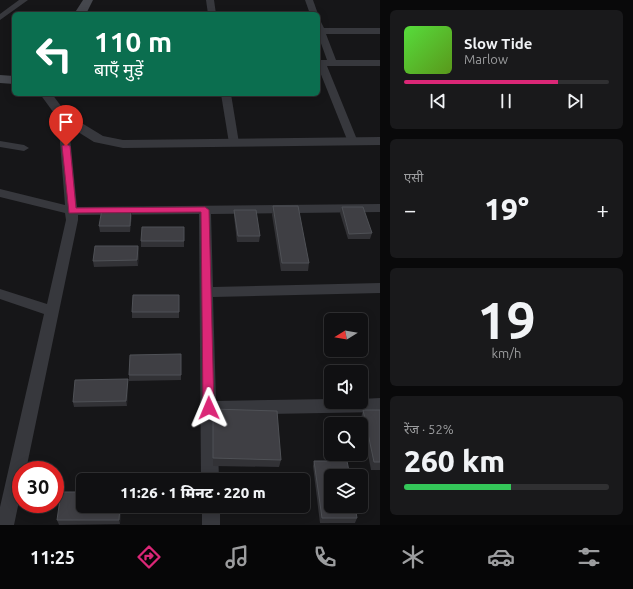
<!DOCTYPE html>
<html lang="hi">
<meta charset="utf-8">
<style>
:root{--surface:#101012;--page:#19191b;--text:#f1f3f6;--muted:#9c9d9f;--line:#303032;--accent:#db2777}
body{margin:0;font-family:Ubuntu,"Noto Sans Devanagari",sans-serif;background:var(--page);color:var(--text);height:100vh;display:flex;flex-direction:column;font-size:15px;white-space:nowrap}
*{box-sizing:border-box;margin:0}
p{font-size:13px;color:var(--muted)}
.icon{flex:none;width:22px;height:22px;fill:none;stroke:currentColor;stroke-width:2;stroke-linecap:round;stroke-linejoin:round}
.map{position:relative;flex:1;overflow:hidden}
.details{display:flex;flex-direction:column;gap:10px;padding:10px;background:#09090a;width:253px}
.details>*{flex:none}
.guide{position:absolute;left:12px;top:12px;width:308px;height:84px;border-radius:6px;box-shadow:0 2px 10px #0003,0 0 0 1px var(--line);background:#0b6e4f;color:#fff;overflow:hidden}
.needle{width:26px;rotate:259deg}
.controls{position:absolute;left:324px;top:313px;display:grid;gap:8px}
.controls a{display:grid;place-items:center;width:44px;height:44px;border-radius:6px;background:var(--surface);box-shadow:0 2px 10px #0003,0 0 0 1px var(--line);font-size:20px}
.speed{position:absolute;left:12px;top:461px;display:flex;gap:8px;font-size:20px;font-weight:700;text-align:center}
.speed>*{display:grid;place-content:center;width:52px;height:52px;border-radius:50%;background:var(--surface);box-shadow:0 2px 10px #0003,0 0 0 1px var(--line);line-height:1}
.speed .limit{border:6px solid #d22;background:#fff;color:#111}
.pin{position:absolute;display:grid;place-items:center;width:34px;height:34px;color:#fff;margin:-41px -17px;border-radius:50% 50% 50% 0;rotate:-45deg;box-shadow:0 0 4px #0007}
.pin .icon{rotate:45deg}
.me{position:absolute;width:44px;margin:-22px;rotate:359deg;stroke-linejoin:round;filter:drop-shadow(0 0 3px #0008)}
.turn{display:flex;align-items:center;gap:14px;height:84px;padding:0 16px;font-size:18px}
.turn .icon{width:52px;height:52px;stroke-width:2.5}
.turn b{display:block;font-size:28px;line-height:34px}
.big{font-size:30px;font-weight:800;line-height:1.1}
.details .card{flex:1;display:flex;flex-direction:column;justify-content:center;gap:6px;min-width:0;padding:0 14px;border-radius:6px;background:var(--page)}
.details .dial{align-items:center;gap:0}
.dial b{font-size:52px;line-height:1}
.song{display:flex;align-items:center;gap:12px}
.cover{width:48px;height:48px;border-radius:6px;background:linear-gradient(135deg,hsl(110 70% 55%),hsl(90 70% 35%))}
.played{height:4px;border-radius:2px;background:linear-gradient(90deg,var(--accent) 75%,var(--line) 75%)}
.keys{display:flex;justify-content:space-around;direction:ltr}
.heat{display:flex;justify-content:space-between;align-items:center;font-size:22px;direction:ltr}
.charge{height:6px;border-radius:3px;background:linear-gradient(90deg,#34c759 52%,var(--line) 0)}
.trip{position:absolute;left:76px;top:473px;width:234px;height:40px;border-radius:6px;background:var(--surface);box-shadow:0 2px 10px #0003,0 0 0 1px var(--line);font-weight:800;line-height:40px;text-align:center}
.dock{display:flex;height:64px;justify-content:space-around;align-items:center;background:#060607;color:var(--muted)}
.dock .icon{width:28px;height:28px}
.dock .current{color:var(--accent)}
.dock b{font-size:18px;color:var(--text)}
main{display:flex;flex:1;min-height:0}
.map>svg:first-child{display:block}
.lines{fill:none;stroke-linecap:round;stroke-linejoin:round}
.minor{fill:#37383d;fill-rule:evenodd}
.tertiary{fill:#37383d;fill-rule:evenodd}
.secondary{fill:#45474d;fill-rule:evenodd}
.wall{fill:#323236}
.shaded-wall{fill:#212124}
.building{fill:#3f3f44;stroke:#4f5156}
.route{fill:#db2777;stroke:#8e194d}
</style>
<main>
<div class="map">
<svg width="380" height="525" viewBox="0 0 380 525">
<rect width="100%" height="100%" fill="#161618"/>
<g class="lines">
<!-- minor -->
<g class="minor">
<path d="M19,0h9l-28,20v-6z"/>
<path d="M206,0h8l2,14h-8z"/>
<path d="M305,0h8l5,14h-8z"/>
<path d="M318,22h3l3,6h56v6h-54l10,26h44v6h-53l31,76 -1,2h-8l-1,-2 -30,-75v-7h9l-9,-25z"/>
<path d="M221,94h10l8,49 -1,2h-8l-1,-2z"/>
<path d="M63,114l5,3 9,90 303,-3v8l-169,2 2,73 167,-4v10l-167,4 3,104 115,-2v3h30v-3l19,-1v14l-163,3 2,65h-18l-2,-266 -121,1v5l-52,250h-5v22l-7,33h-14v-18l44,-193 -44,-15v-10l47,15 19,-84 -1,-7 -65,-16v-8l65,16 -7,-88z"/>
<path d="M0,141l24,4 5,3 -5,3 -24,-4z"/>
<rect x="202" y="506" width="18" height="19"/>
</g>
<!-- tertiary -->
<path class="tertiary" d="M40,94h12l15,20 36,22 20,4 257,-3v8l-257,3 -29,-6 -35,-22z"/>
<!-- secondary -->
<g class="secondary">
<path d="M83,0h10l-7,14h-12z"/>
<path d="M0,75l14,1v8l-14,-1z"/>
</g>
</g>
<!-- wall -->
<g class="wall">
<path d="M273,206l36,57 -1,8h-27l-9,-56z"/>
<path d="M342,207l30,26 -2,6h-22l-8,-26z"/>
<path d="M234,210l26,26 -1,6h-22l-3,-26z"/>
<path d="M132,214l-2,18h-30l-1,-6z"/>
<path d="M184,227v20h-43v-6z"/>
<path d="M138,246l1,5 -1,15 -44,1 -1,-6z"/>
<path d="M179,295v23h-47v-6z"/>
<path d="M181,354v26l-52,1v-6z"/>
<path d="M128,379v6l-1,21 -53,1 -1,-5z"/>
<path d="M213,409l68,51 -2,7 -66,-1z"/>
<path d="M363,410h17v60h-9l-10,-52z"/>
<path d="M314,461l43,57 -2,5h-35l-7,-57z"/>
<path d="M83,506h38l-1,18 -61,1 -2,-5z"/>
</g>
<!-- shaded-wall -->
<g class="shaded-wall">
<path d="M131,209l1,5 -2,18v-6z"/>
<path d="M138,246l1,5 -1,15 -1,-6z"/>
<path d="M128,379v6l-1,21 -1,-5z"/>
<path d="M120,506h1l-1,18 -1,-4z"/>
</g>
<!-- building -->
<g class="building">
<path d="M273,206h25l11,57h-27z"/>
<path d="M342,207h21l9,26 -23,1z"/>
<path d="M102,209h29l-1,17h-31z"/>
<path d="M234,210h22l4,26h-22z"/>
<path d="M142,227h42v14h-43z"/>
<path d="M95,246h43l-1,14 -44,1z"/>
<path d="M133,295h46v17h-47z"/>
<path d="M181,354v21h-52l1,-20z"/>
<path d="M128,379l-2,22 -53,1 2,-22z"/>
<path d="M213,409l64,2 4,49 -68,-2z"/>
<path d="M363,410h17v52h-6z"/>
<path d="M314,461h33l3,15h-19v30h24l2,12h-35z"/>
<path d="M61,492h22v14h37l-1,14h-62z"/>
</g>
<!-- route -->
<path class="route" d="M66,144l4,2 6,62 129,-1 4,3 5,198 -1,3 -4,2 -4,-2 -2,-3 -2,-196 -132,1 -7,-67z"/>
</svg>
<div class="controls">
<a><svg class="needle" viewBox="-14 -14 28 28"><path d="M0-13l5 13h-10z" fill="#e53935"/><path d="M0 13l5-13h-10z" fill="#9c9d9f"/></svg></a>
<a><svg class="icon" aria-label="sound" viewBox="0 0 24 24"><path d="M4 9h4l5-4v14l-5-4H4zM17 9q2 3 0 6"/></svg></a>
<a><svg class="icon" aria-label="search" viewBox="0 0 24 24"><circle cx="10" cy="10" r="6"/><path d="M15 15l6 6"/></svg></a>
<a><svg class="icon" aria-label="layers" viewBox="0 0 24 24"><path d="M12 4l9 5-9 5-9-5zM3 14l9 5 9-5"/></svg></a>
</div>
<div class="speed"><div class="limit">30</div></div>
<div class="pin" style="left:66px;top:146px;background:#d93025"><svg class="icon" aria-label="arrive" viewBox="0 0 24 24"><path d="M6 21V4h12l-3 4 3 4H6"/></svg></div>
<svg class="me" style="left:209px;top:408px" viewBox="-20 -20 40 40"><path d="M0-17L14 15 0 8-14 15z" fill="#db2777" stroke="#fff" stroke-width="4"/></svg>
<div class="trip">11:26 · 1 मिनट · 220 m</div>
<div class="guide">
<div class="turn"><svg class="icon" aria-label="left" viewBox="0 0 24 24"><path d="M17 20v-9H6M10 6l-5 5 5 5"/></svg><div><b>110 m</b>बाएँ मुड़ें</div></div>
</div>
</div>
<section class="details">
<div class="card">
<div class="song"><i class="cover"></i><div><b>Slow Tide</b><p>Marlow</p></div></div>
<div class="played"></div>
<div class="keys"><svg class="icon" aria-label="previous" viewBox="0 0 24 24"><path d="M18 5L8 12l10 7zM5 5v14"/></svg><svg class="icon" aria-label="pause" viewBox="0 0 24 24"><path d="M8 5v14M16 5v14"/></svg><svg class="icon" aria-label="next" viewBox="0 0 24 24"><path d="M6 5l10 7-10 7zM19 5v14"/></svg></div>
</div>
<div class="card"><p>एसी</p>
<div class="heat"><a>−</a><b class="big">19°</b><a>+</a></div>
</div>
<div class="card dial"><b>19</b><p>km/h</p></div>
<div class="card"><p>रेंज · 52%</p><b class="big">260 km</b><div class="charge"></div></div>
</section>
</main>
<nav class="dock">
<b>11:25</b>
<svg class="icon current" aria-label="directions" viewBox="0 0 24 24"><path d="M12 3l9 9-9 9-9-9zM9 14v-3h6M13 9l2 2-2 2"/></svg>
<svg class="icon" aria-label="music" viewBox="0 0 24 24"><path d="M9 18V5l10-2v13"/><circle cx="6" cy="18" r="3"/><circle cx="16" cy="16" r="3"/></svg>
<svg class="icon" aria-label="phone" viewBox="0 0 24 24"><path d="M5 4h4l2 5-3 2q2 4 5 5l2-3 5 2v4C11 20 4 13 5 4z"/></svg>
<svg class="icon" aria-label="climate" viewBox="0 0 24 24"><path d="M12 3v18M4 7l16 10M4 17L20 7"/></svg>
<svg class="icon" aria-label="car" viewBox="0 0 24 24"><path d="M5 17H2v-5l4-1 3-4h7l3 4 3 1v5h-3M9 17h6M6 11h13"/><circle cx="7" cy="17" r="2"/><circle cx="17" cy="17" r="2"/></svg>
<svg class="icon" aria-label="filters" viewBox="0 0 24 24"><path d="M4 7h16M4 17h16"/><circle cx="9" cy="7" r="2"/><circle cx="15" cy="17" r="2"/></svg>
</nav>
